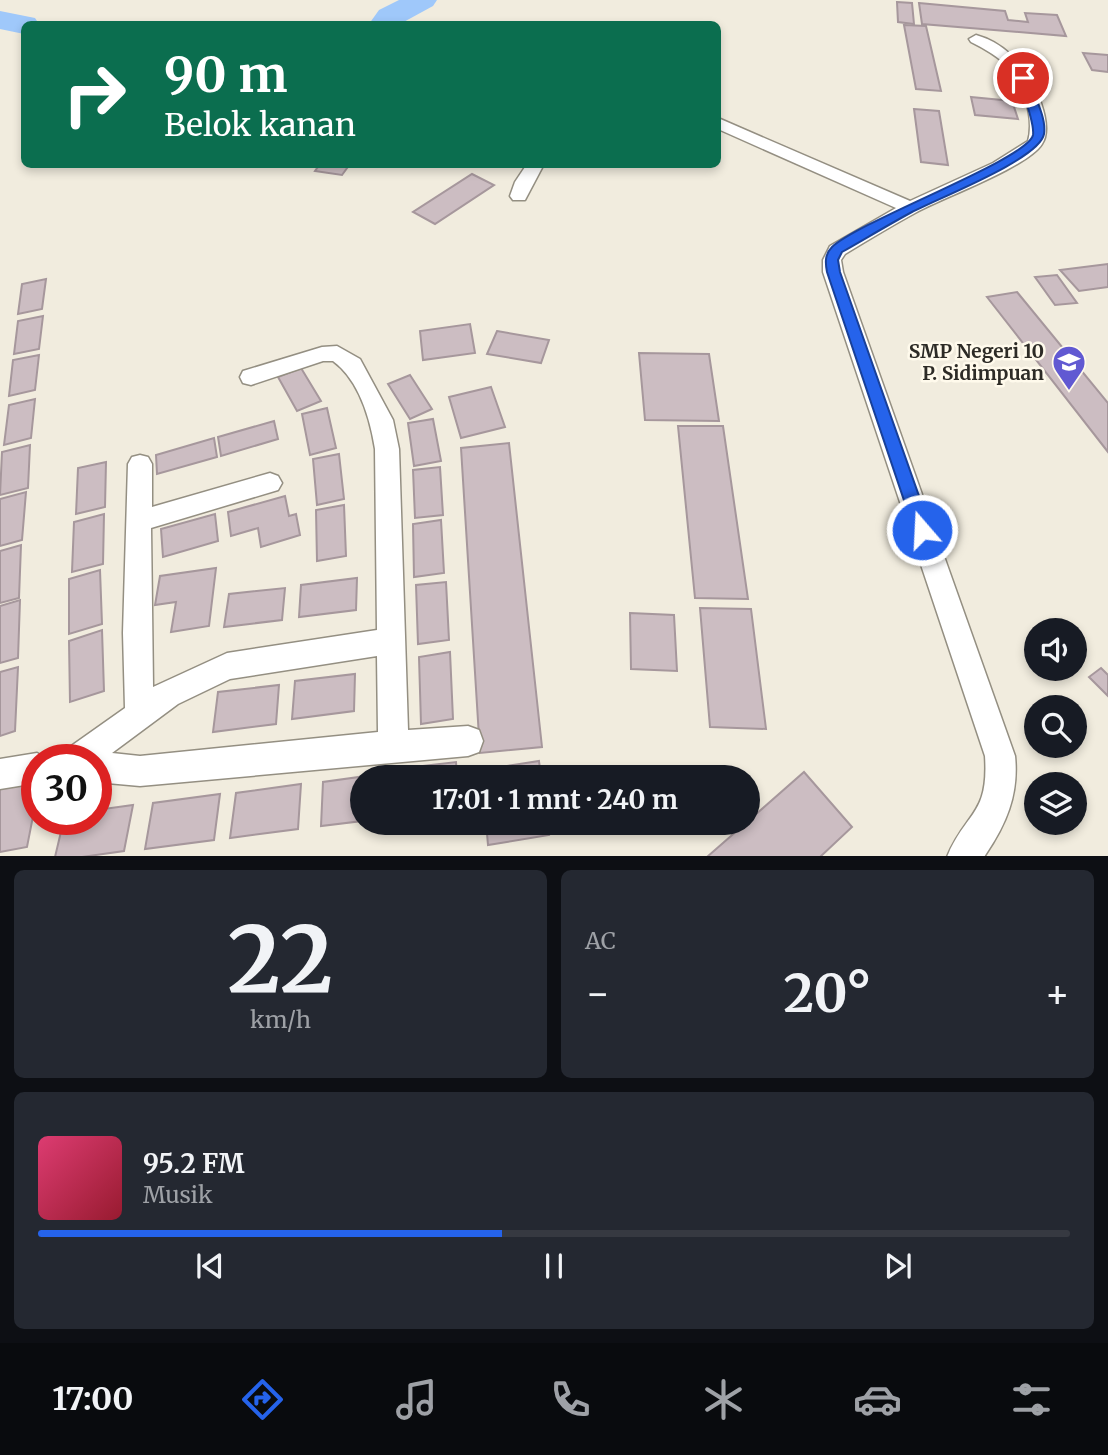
<!DOCTYPE html>
<html lang="id">
<meta charset="utf-8">
<style>
:root{--surface:#171b24;--page:#242831;--text:#f1f3f6;--muted:#9ea1a6;--line:#363941;--accent:#2563eb}
body{margin:0;font-family:Merriweather,serif;background:var(--page);color:var(--text);height:100vh;display:flex;flex-direction:column;font-size:26px;white-space:nowrap}
*{box-sizing:border-box;margin:0}
p{font-size:23px;color:var(--muted)}
.icon{flex:none;width:38px;height:38px;fill:none;stroke:currentColor;stroke-width:2;stroke-linecap:round;stroke-linejoin:round}
.map{position:relative;height:856px;overflow:hidden}
.drawer{display:flex;flex-direction:column;gap:14px;padding:14px;background:#0d0f14;flex:1}
.drawer>*{flex:none}
.banner{position:absolute;left:21px;top:21px;width:700px;height:147px;border-radius:10px;box-shadow:0 4px 10px #0003;background:#0b6e4f;color:#fff;overflow:hidden}
.tools{position:absolute;left:1024px;top:618px;display:grid;gap:14px}
.tools a{display:grid;place-items:center;width:63px;height:63px;border-radius:50%;background:var(--surface);box-shadow:0 4px 10px #0003;font-size:35px}
.speed{position:absolute;left:21px;top:744px;display:flex;gap:14px;font-size:35px;font-weight:700;text-align:center}
.speed>*{display:grid;place-content:center;width:91px;height:91px;border-radius:50%;background:var(--surface);box-shadow:0 4px 10px #0003;line-height:1}
.speed .limit{border:10px solid #d22;background:#fff;color:#111}
.pin{position:absolute;display:grid;place-items:center;width:60px;height:60px;color:#fff;margin:-30px;border:4px solid #fff;border-radius:50%;box-shadow:0 2px 7px #0007}
.me{position:absolute;width:77px;margin:-38px;rotate:341deg;stroke-linejoin:round;filter:drop-shadow(0 0 5px #0008)}
.turn{display:flex;align-items:center;gap:24px;height:147px;padding:0 28px;font-size:32px}
.turn .icon{width:91px;height:91px;stroke-width:2.5}
.turn b{display:block;font-size:49px;line-height:60px}
.big{font-size:52px;font-weight:700;line-height:1.1}
.drawer .tile{flex:1;display:flex;flex-direction:column;justify-content:center;gap:10px;min-width:0;padding:0 24px;border-radius:10px;background:var(--page)}
.drawer .dial{align-items:center;gap:0}
.dial b{font-size:91px;line-height:1}
.song{display:flex;align-items:center;gap:21px}
.cover{width:84px;height:84px;border-radius:10px;background:linear-gradient(135deg,hsl(340 70% 55%),hsl(350 70% 35%))}
.played{height:7px;border-radius:4px;background:linear-gradient(90deg,var(--accent) 45%,var(--line) 45%)}
.keys{display:flex;justify-content:space-around;direction:ltr}
.heat{display:flex;justify-content:space-between;align-items:center;font-size:38px;direction:ltr}
.drawer .tiles{flex:1;display:grid;gap:14px;grid-template-columns:1fr 1fr}
.tile:last-child{grid-column:span 2}
.trip{position:absolute;left:350px;top:765px;width:410px;height:70px;border-radius:35px;background:var(--surface);box-shadow:0 4px 10px #0003;font-weight:700;line-height:70px;text-align:center}
.tabs{display:flex;height:112px;justify-content:space-around;align-items:center;background:#090b0e;color:var(--muted)}
.tabs .icon{width:49px;height:49px}
.tabs .current{color:var(--accent)}
.tabs b{font-size:32px;color:var(--text)}
.map>svg:first-child{display:block}
.lines{fill:none;stroke-linecap:round;stroke-linejoin:round}
.river{fill:#9fc8fa;fill-rule:evenodd}
.building{fill:#ccbdc2;stroke:#a6979c;stroke-width:2}
.street-casing{stroke:#948f82;stroke-width:3}
.street{fill:#fff;fill-rule:evenodd}
.route{fill:#2563eb;stroke:#184099;stroke-width:2}
.labels{text-anchor:middle;dominant-baseline:central;stroke-width:5;stroke-linejoin:round;paint-order:stroke}
.poi-label{font-size:19px;font-weight:bold;fill:#2d2b26;stroke:#fffaec;text-anchor:end}
</style>
<div class="map">
<svg width="1108" height="857" viewBox="0 0 1108 857">
<rect width="100%" height="100%" fill="#f1ecde"/>
<g class="lines">
<!-- river -->
<g class="river">
<path d="M399,0h38l-4,6 -33,18h-31l10,-14z"/>
<path d="M0,11l35,7 4,6h-15v10l-24,-5z"/>
</g>
</g>
<!-- building -->
<g class="building">
<path d="M897,2l15,1 2,21 -16,-2z"/>
<path d="M919,3l86,8 3,9 20,2 -3,-9 32,2 9,21 -144,-12z"/>
<path d="M904,25l22,1 15,65 -25,-2z"/>
<path d="M1083,53l25,2v17l-16,-2z"/>
<path d="M971,97l41,4 6,18 -43,-4z"/>
<path d="M914,109l25,2 9,54 -27,-3z"/>
<path d="M320,164h30l-8,11 -27,-4z"/>
<path d="M472,174l22,11 -59,39 -22,-12z"/>
<path d="M1108,264v23l-29,4 -19,-21z"/>
<path d="M1057,275l20,28 -22,2 -20,-28z"/>
<path d="M46,279l-4,30 -24,5 4,-30z"/>
<path d="M1017,292l91,111v49l-121,-155z"/>
<path d="M43,316l-4,33 -25,5 4,-33z"/>
<path d="M470,324l5,29 -52,7 -3,-29z"/>
<path d="M497,331l52,9 -8,23 -54,-9z"/>
<path d="M639,353l70,1 10,67 -74,-1z"/>
<path d="M39,355l-4,35 -26,6 4,-36z"/>
<path d="M301,368l20,33 -24,10 -19,-34z"/>
<path d="M410,375l22,34 -22,10 -22,-35z"/>
<path d="M491,387l14,40 -44,11 -12,-41z"/>
<path d="M35,399l-4,39 -27,7 5,-40z"/>
<path d="M327,408l9,40 -26,7 -8,-41z"/>
<path d="M433,419l8,42 -27,5 -6,-43z"/>
<path d="M274,421l4,18 -57,17 -3,-19z"/>
<path d="M678,426h45l25,173 -53,-1z"/>
<path d="M214,438l3,19 -60,17 -1,-19z"/>
<path d="M509,443l33,304 -62,6 -19,-305z"/>
<path d="M30,445l-2,43 -28,7 2,-43z"/>
<path d="M339,454l5,45 -27,6 -4,-46z"/>
<path d="M106,462l-1,45 -29,7 2,-46z"/>
<path d="M440,467l3,48 -28,3 -2,-48z"/>
<path d="M26,492l-4,48 -22,6v-47z"/>
<path d="M285,496l4,20 7,-2 4,21 -39,12 -3,-19 -27,8 -3,-24z"/>
<path d="M344,505l2,51 -29,5 -1,-51z"/>
<path d="M104,514l-1,50 -31,8 2,-50z"/>
<path d="M215,514l3,27 -55,16 -2,-28z"/>
<path d="M441,520l3,53 -30,4 -1,-53z"/>
<path d="M21,545l-2,53 -19,5v-52z"/>
<path d="M216,568l-7,58 -38,6 5,-30 -21,3 5,-29z"/>
<path d="M100,570l2,54 -33,10v-55z"/>
<path d="M357,578l-1,32 -57,7 2,-32z"/>
<path d="M446,582l3,58 -31,4 -2,-59z"/>
<path d="M285,588l-3,32 -58,7 5,-33z"/>
<path d="M20,600l-2,58 -18,5v-57z"/>
<path d="M700,608l51,1 15,120 -56,-2z"/>
<path d="M630,613l44,2 3,56 -46,-2z"/>
<path d="M102,630l2,61 -34,11 -1,-61z"/>
<path d="M450,652l3,67 -32,5 -2,-67z"/>
<path d="M18,667l-3,64 -15,5v-64z"/>
<path d="M1101,668l7,7v21l-19,-19z"/>
<path d="M355,674l-1,37 -62,8 3,-38z"/>
<path d="M279,685l-3,39 -63,8 5,-40z"/>
<path d="M539,761l2,16h-60v-7z"/>
<path d="M456,762l1,15h-50v-9z"/>
<path d="M804,772l48,55 -32,30h-113z"/>
<path d="M388,773v4h-26v44l-41,5 2,-44z"/>
<path d="M37,780v16l-10,51 -27,5v-65z"/>
<path d="M301,784l-3,45 -68,9 6,-45z"/>
<path d="M220,794l-6,46 -69,9 8,-46z"/>
<path d="M133,805l-9,46 -42,6h-27l9,-38h32v-9z"/>
<path d="M407,822h53l-53,7z"/>
<path d="M486,822h61l2,13 -61,10z"/>
</g>
<g class="lines">
<defs>
<g id="street">
<path d="M976,35c26,7 47,28 59,52 6,15 17,42 7,57 -14,23 -100,54 -127,69 -24,13 -47,27 -70,41l-4,6 2,12 172,484c4,39 -9,69 -31,101h-37c19,-46 42,-41 38,-101l-162,-484v-12l7,-14 66,-38 -178,-79v-11l192,83 83,-38 35,-22c7,-24 -6,-61 -24,-78 -10,-9 -21,-15 -33,-21l-2,-3z"/>
<path d="M527,164h17l-19,36h-12l-3,-4 5,-14z"/>
<path d="M337,346l23,13 33,61 6,29 9,281 60,-4 11,4 4,11 -4,11 -11,4 -328,30 -44,-4v-22h-33l4,-11 58,-41 -2,-75 5,-169 4,-7 8,-2 8,2 4,7v43l118,-34 8,3 4,7 -4,7 -127,38 2,159 74,-34 150,-23 -2,-181c-5,-31 -16,-69 -42,-88h-10l-72,24 -8,-2 -3,-6 3,-6 79,-24zM377,656l1,76 -238,24 -28,-3 66,-49 52,-25z"/>
<path d="M37,753l12,7h-12v23l-37,6v-30z"/>
</g>
</defs>
<!-- street casing -->
<use href="#street" class="street-casing"/>
<!-- street -->
<use href="#street" class="street"/>
</g>
<!-- route -->
<path class="route" d="M1023,74l5,4c5,15 19,40 16,56 -4,25 -108,65 -132,78 -24,13 -47,27 -70,40l-4,8 2,12 91,258 -2,5 -7,2 -6,-2 -2,-5 -87,-258c-2,-10 -2,-18 5,-25 29,-27 196,-88 201,-112 2,-13 -11,-44 -15,-57z"/>
<!-- icons -->
<defs>
<symbol id="school-pin" viewBox="-11 -11 22 30"><path d="M0 17L-7.5 6A9.5 9.5 0 1 1 7.5 6Z" fill="#6159d2" stroke="#fffaec"/><path d="M0-5L7-2L0 1L-7-2ZM-4 1L0 2.5L4 1V4Q0 6-4 4Z" fill="#fff"/></symbol>
</defs>
<g fill-rule="evenodd">
<use href="#school-pin" x="1050" y="343" width="38" height="52"/>
</g>
<g class="labels">
<!-- poi labels -->
<g class="poi-label">
<text x="1044" y="351">SMP Negeri 10<tspan x="1044" dy="22">P. Sidimpuan</tspan></text>
</g>
</g>
</svg>
<div class="tools">
<a><svg class="icon" aria-label="sound" viewBox="0 0 24 24"><path d="M4 9h4l5-4v14l-5-4H4zM17 9q2 3 0 6"/></svg></a>
<a><svg class="icon" aria-label="search" viewBox="0 0 24 24"><circle cx="10" cy="10" r="6"/><path d="M15 15l6 6"/></svg></a>
<a><svg class="icon" aria-label="layers" viewBox="0 0 24 24"><path d="M12 4l9 5-9 5-9-5zM3 14l9 5 9-5"/></svg></a>
</div>
<div class="speed"><div class="limit">30</div></div>
<div class="pin" style="left:1023px;top:78px;background:#d93025"><svg class="icon" aria-label="arrive" viewBox="0 0 24 24"><path d="M6 21V4h12l-3 4 3 4H6"/></svg></div>
<svg class="me" style="left:922px;top:530px" viewBox="-20 -20 40 40"><circle r="17" fill="#2563eb" stroke="#fff" stroke-width="3"/><path d="M0-11L8 9 0 5-8 9z" fill="#fff"/></svg>
<div class="trip">17:01 · 1 mnt · 240 m</div>
<div class="banner">
<div class="turn"><svg class="icon" aria-label="right" viewBox="0 0 24 24"><path d="M7 20v-9h11M14 6l5 5-5 5"/></svg><div><b>90 m</b>Belok kanan</div></div>
</div>
</div>
<section class="drawer">
<div class="tiles">
<div class="tile dial"><b>22</b><p>km/h</p></div>
<div class="tile"><p>AC</p>
<div class="heat"><a>−</a><b class="big">20°</b><a>+</a></div>
</div>
<div class="tile">
<div class="song"><i class="cover"></i><div><b>95.2 FM</b><p>Musik</p></div></div>
<div class="played"></div>
<div class="keys"><svg class="icon" aria-label="previous" viewBox="0 0 24 24"><path d="M18 5L8 12l10 7zM5 5v14"/></svg><svg class="icon" aria-label="pause" viewBox="0 0 24 24"><path d="M8 5v14M16 5v14"/></svg><svg class="icon" aria-label="next" viewBox="0 0 24 24"><path d="M6 5l10 7-10 7zM19 5v14"/></svg></div>
</div>
</div>
</section>
<nav class="tabs">
<b>17:00</b>
<svg class="icon current" aria-label="directions" viewBox="0 0 24 24"><path d="M12 3l9 9-9 9-9-9zM9 14v-3h6M13 9l2 2-2 2"/></svg>
<svg class="icon" aria-label="music" viewBox="0 0 24 24"><path d="M9 18V5l10-2v13"/><circle cx="6" cy="18" r="3"/><circle cx="16" cy="16" r="3"/></svg>
<svg class="icon" aria-label="phone" viewBox="0 0 24 24"><path d="M5 4h4l2 5-3 2q2 4 5 5l2-3 5 2v4C11 20 4 13 5 4z"/></svg>
<svg class="icon" aria-label="climate" viewBox="0 0 24 24"><path d="M12 3v18M4 7l16 10M4 17L20 7"/></svg>
<svg class="icon" aria-label="car" viewBox="0 0 24 24"><path d="M5 17H2v-5l4-1 3-4h7l3 4 3 1v5h-3M9 17h6M6 11h13"/><circle cx="7" cy="17" r="2"/><circle cx="17" cy="17" r="2"/></svg>
<svg class="icon" aria-label="filters" viewBox="0 0 24 24"><path d="M4 7h16M4 17h16"/><circle cx="9" cy="7" r="2"/><circle cx="15" cy="17" r="2"/></svg>
</nav>
